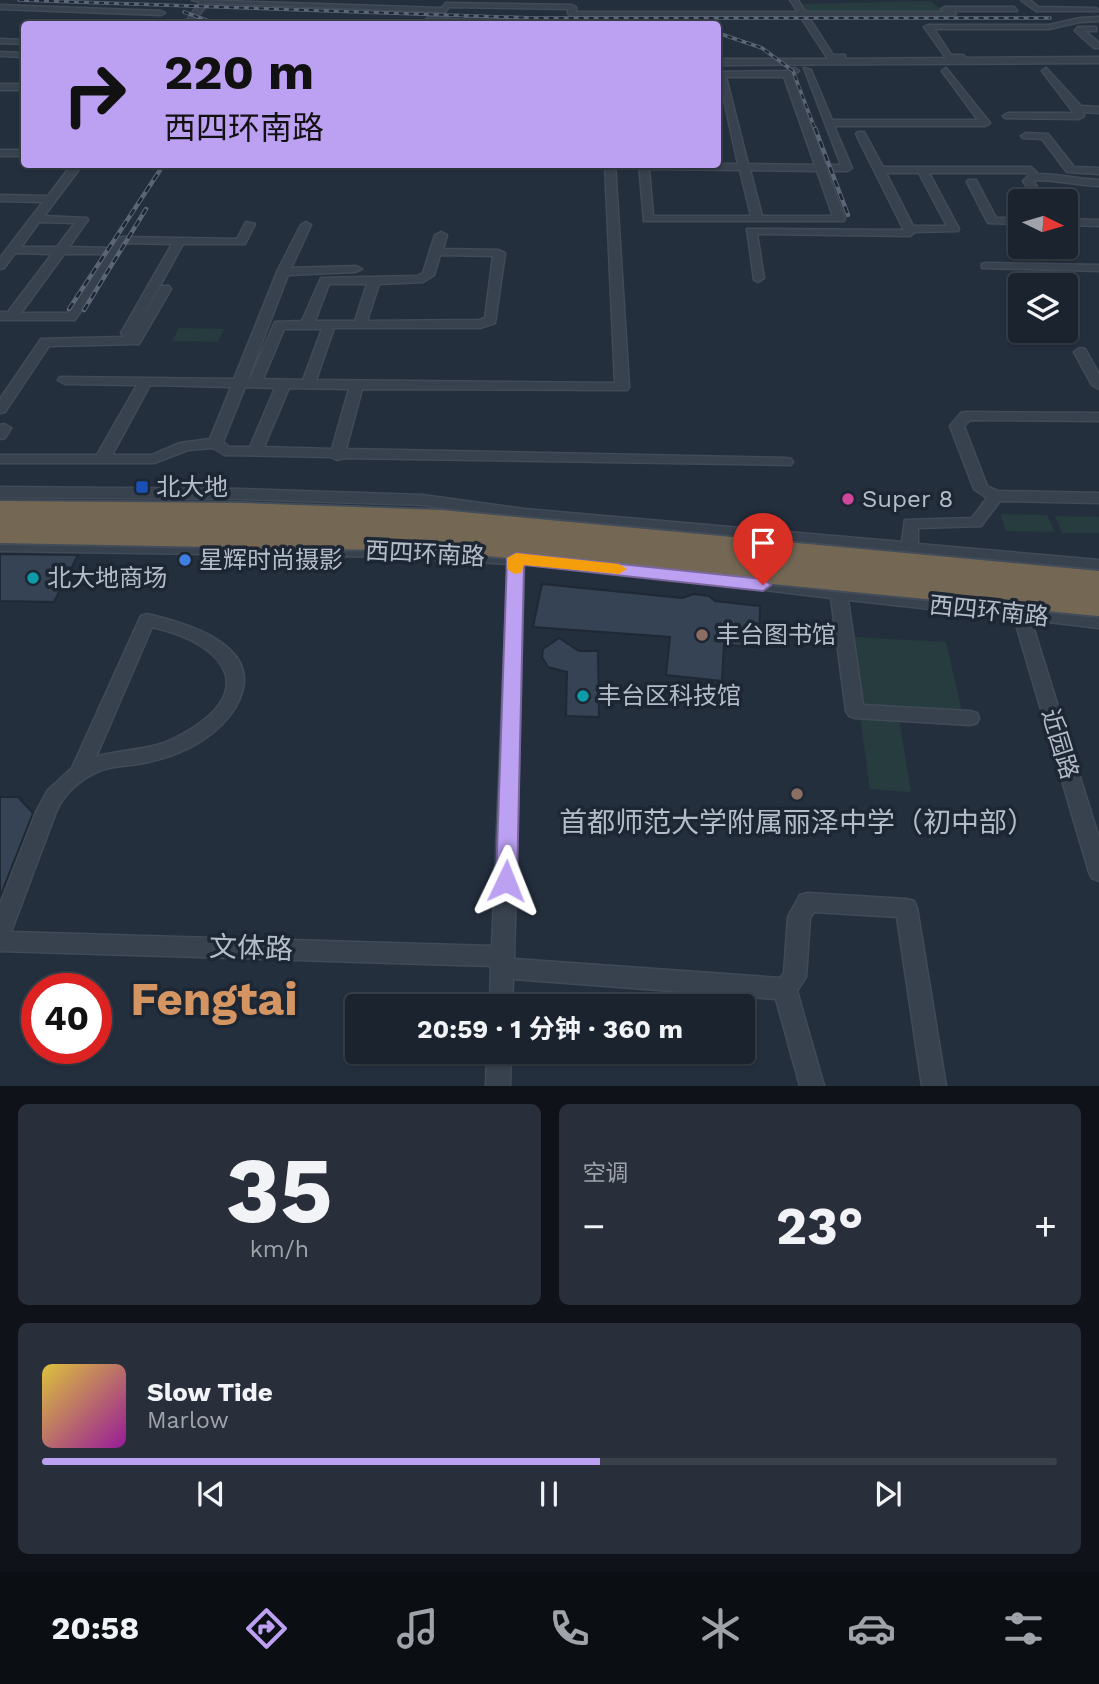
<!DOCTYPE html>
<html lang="zh">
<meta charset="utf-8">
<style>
:root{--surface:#1b232e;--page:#282f3a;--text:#f1f3f6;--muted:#a0a4aa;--line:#39404a;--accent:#bca0f2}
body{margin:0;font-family:"Work Sans","Noto Sans SC",sans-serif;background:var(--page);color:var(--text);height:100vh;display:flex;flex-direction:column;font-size:26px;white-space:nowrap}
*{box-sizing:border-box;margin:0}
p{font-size:23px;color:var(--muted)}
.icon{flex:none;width:38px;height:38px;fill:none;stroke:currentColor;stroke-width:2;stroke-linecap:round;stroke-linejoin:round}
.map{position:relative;height:1086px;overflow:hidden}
.panel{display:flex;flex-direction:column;gap:18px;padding:18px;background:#0f1319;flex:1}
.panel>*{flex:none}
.guide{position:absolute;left:21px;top:21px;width:700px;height:147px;border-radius:7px;box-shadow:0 2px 5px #0004,0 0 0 2px var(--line);background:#bca0f2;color:#111;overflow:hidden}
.needle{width:46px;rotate:95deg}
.fabs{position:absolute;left:1008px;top:189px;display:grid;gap:14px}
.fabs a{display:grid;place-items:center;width:70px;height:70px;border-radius:7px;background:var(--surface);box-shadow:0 2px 5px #0004,0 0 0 2px var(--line);font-size:35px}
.speed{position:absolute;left:21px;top:973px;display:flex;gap:14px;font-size:35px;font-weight:700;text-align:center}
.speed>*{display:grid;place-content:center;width:91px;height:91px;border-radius:50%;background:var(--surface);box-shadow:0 2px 5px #0004,0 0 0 2px var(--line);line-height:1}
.speed .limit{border:10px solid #d22;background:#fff;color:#111}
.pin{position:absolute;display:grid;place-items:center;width:60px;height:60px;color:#fff;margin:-72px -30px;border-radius:50% 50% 50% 0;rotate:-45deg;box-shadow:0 0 7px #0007}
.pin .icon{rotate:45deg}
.me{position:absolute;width:77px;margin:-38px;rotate:2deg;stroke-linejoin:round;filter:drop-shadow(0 0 5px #0008)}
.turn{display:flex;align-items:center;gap:24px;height:147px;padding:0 28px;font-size:32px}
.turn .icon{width:91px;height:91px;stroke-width:2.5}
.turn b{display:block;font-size:49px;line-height:60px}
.big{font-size:52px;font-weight:700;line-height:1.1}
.panel .card{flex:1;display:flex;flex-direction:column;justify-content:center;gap:10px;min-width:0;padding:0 24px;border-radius:10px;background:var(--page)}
.panel .dial{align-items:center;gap:0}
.dial b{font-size:91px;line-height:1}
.song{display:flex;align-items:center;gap:21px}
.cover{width:84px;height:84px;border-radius:10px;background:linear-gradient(135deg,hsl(50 70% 55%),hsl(300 70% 35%))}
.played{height:7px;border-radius:4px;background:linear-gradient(90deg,var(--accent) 55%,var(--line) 55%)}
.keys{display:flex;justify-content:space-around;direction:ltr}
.heat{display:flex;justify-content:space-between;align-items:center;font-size:38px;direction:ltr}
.panel .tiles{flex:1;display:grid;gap:18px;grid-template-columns:1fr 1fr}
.card:last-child{grid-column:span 2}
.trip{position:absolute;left:345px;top:994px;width:410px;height:70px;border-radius:7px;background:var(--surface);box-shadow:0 2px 5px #0004,0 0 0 2px var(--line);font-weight:700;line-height:70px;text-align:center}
.tab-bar{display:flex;height:112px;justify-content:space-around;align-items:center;background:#0b0e12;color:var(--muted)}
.tab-bar .icon{width:49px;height:49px}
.tab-bar .on{color:var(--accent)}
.tab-bar b{font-size:32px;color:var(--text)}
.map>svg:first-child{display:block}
.green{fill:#263c3f}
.building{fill:#364354;stroke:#1f2835;stroke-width:2}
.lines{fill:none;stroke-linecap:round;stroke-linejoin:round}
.minor-casing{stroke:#414a57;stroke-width:3}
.minor{fill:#38414e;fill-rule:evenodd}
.rail-far1-casing{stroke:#5a6575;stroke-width:3.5}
.rail-casing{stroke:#5a6575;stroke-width:4.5}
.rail-far1{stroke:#1d2633;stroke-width:2;stroke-dasharray:5;stroke-linecap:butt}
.rail{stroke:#1d2633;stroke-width:2.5;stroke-dasharray:7;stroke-linecap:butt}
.highway-bridge-casing{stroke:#434c59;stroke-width:28;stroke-linecap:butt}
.highway-bridge{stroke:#746855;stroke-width:24}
.route{fill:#bca0f2;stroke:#7a689d;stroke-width:2}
.slow{fill:#f59e0b}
.transit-dot{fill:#1a4fb4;stroke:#1d2633;stroke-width:2.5}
.hotel-dot{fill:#d1479c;stroke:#1d2633;stroke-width:2.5}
.shop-dot{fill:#3f7fe0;stroke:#1d2633;stroke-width:2.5}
.culture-dot{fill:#0f9aa8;stroke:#1d2633;stroke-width:2.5}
.education-dot{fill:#8d6e63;stroke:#1d2633;stroke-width:2.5}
.labels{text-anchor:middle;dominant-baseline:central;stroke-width:7;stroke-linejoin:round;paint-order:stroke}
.poi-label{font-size:24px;fill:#b4bcc9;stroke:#1d2633;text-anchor:start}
.street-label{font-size:24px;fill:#b4bcc9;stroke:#1d2633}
.near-poi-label{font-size:28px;fill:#b4bcc9;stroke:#1d2633}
.near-street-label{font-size:28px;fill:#b4bcc9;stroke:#1d2633}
.near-town-label{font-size:46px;font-weight:bold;fill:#d59563;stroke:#1d2633}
</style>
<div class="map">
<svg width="1099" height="1086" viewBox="0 0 1099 1086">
<rect width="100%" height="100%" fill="#242f3e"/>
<!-- green -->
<g class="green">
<path d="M931,1l11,10 -138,2 -7,-9z"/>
<path d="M179,328l45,1 -6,13 -46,-1z"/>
<path d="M1000,514l47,1 8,17 -49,-1z"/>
<path d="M1055,516l44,1v16h-37z"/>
<path d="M853,637l93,5 16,70 -98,-6z"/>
<path d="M860,716l39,3 12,73 -41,-3z"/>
</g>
<!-- building -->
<g class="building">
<path d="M0,554l78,1 -24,47 -54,-1z"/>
<path d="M542,584l140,14 12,-4 15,2 6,5 45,5 -1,42 -35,-4 -2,37 -56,-6 4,-38 -137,-10z"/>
<path d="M559,638l20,13h19l1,66 -33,-1 1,-44 -19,-5 -6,-10 1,-8z"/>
<path d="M0,797h18l15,16 -33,84z"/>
</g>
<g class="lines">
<defs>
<g id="minor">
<path d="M192,0l250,8 4,-5 126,2 4,2v5h222l-8,-12h8l7,12h139l-3,-3 4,-2h69l3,4h-64l3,3 -4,2h-144l25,39h12v4l101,-1 -22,-31 4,-2h121l31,-7 19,-1v4l-19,1 -31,7h-115l17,26h12l3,3 133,-1v6l-381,2v-6h110l-28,-43h-228l-4,-2v-5l-119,-2 -4,5 -237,-9 -16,21h-8l16,-22z"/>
<path d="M1021,0h9l8,7 58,1 3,3h-63z"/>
<path d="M0,5l161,6 4,2 -4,2 -161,-6z"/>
<path d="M428,17l35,3 4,-3 119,3 4,2 -4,2 -92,-2 -8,2 1,-2 -17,-1 -1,3h-8l2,-3h-38z"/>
<path d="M1078,27h18v4h-11l14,12v5h-5l-19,-17z"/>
<path d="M0,39l24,1v4l-24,-1z"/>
<path d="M0,52l24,1v4l-24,-1z"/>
<path d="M795,68l4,3 -7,4 33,90h16l-37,-97 7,2 21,50h146l-36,-49 4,-3 44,55 -5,3h-151l18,42 -5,3h-20l18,48 -1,2h-200l-5,-57h99l-20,-92 68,-1zM726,77h58l31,88 -67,-1zM649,169l91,1 11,46h-98zM750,170l67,1 16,45h-71z"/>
<path d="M1046,68l35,38 18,1v6l-16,-1 1,4 -5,3 -74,-1 -2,-2 5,-3h66l-32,-42z"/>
<rect x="0" y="84" width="24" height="6"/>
<path d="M858,132h6l19,35h148l7,7c22,0 39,5 61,6v6c-23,-1 -41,-6 -63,-6l-2,2 12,19h-10l-13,-20 6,-5 -2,-3h-98l30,56 -1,2 -43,1 -5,4 -153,-2 7,44 -6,4 -4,-2 -7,-51 157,1 -48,-96zM886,173h33l28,53h-34z"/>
<path d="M1026,133l22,1 26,33 25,1v6l-32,-2 -25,-33 -19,-1 -2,-2z"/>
<rect x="0" y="150" width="24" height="6"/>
<path d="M72,164h11l-39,52 43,2 1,2 -19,27 43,1 7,-10 4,-1 114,2 9,-17 9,2 -10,20h-62l-49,88 27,-46h8l2,3 -32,55 -90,2 -44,66 -5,1v-14l41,-60 83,-2 -3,-4 51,-89 -46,-1 -51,77h-75v-8h8l44,-58 -37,-1 -11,15 -4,1v-11l43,-56 -43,-1v-6l48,1zM39,222l36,1 -18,24h-36zM64,254h44l-41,59h-46z"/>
<path d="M605,164h10l14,223 -2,3 -265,-1 -16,60 440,9 5,1 2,3 -2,3 -448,-7 -6,2 -6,-3 -106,-2 -12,-7 -25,2 -34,13h-154v-8h97l40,-70 -72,-1 -7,-4 2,-3 174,2 43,-107 24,-47 5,-3 5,3 -20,43 65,-2 6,3 -6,3 -68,3 -40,104h2l25,-57 27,-1 19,-43 96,-2 6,-3 12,-38 6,-3 6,3 -4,14 56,1 6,3 -10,70 -15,5h-146l-18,52 299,3zM440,255l53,1 -8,62 -6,2 -112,1 12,-37 44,-2 11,-7zM329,284h38l-12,37h-40zM284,329h38l-19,51 -40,-1zM150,385l81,2 -21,52 -30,4 -28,12h-40zM245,387l30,1 -25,59h-21l-6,-5zM289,388l60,1 -17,60 -68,-2z"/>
<path d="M968,180h8l20,38h24v6l-32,-1 -21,-41z"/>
<path d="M1066,219l33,1v6l-33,-1z"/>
<path d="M986,263l113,2v6l-117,-3v-4z"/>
<path d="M1080,348l5,1 14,25v15l-7,-4 -18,-33z"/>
<path d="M966,412l133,1v8l-129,-1 -6,6 23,60 11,5 101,2v10l-99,-2 -19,25 -63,2v16l181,16v10l-575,-51 -102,-14 -184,-6 -238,-2v-10l238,2 184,6 102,14 378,33 3,-22 67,-2 15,-20 -13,-9 -24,-63 11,-13z"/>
<path d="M4,424l7,4 -6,10 -5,1v-14z"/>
<path d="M0,541l399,6 109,6 2,-7h12l5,13 -3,4 -10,396 266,19 4,-5 4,-56 12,-22 8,-2 98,6 8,2 3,7 29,178h-24l-25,-169 -83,-5 -4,6 -4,59 -9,14 27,95h-24l-24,-87 -263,-20 -1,27h-22l1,-40 -491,-15v-47l36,-92 12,-22 24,-22 67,-148 2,-4 6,-2c43,10 122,33 89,92 -11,19 -28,32 -47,42 -16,8 -33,13 -51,16 -13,2 -29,2 -41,8 -17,7 -34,23 -41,40l-45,120 481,14 16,-382 -109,-7 -399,-6zM152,627c80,18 108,69 23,111 -25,13 -53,11 -79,19z"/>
<path d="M642,566l369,40 8,-5 6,2 3,5 71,8v12l-68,-8 68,218v43l-7,-3 -3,-6 -75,-254 -166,-18 15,105 107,6 7,2 2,5 -2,5 -7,2 -115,-7 -6,-2 -3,-5 -15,-113 -195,-23 -2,-4z"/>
<path d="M487,1052h24l-1,34h-24z"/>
</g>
</defs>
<!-- minor casing -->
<use href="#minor" class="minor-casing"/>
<!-- minor -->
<use href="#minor" class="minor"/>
<defs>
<g id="rail-far1">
<path d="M19,0l516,18h515"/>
<path d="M184,12l33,12"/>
<path d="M718,33l44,15 31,23 22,58"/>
</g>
<g id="rail">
<path d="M815,128l33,87"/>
<path d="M69,309l95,-145"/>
<path d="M84,310l62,-101"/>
</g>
</defs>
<!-- rail-far1 casing -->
<use href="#rail-far1" class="rail-far1-casing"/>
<!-- rail casing -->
<use href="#rail" class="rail-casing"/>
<!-- rail-far1 -->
<use href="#rail-far1" class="rail-far1"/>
<!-- rail -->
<use href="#rail" class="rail"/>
<defs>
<g id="highway-bridge">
<path d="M0,513l243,2 197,7 659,61"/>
<path d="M0,531l436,8 663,65"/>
</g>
</defs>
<!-- highway-bridge casing -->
<use href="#highway-bridge" class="highway-bridge-casing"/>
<!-- highway-bridge -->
<use href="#highway-bridge" class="highway-bridge"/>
</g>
<!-- route -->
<path class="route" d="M516,553l247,26 8,6 -8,6 -239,-26 -7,316 -3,6 -8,3 -7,-3 -3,-6 11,-323z"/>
<!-- slow -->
<path class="slow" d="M516,553l103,11 8,5 -8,5 -95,-9 -3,8 -6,1 -8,-5v-11z"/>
<!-- markers -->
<rect class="transit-dot" x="135" y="480" width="14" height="14" rx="3.5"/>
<circle class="hotel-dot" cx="848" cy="499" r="7"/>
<circle class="shop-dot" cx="185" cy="560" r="7"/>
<g class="culture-dot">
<circle cx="33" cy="578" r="7"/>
<circle cx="583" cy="696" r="7"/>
</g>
<g class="education-dot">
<circle cx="702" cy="635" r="7"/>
<circle cx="797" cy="794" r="7"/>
</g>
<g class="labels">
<!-- poi labels -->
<g class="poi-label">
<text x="156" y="487">北大地</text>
<text x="862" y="499">Super 8</text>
<text x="199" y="560">星辉时尚摄影</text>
<text x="47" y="578">北大地商场</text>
<text x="716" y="635">丰台图书馆</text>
<text x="597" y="696">丰台区科技馆</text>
</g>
<!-- street labels -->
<g class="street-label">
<text transform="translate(425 554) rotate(3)">西四环南路</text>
<text transform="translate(989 611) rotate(6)">西四环南路</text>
<text transform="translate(1060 744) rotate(73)">近园路</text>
</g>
<!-- near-poi labels -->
<g class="near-poi-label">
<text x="797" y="822">首都师范大学附属丽泽中学（初中部）</text>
</g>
<!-- near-street labels -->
<g class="near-street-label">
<text transform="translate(251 948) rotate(2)">文体路</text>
</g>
<!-- near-town labels -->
<g class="near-town-label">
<text x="214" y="999">Fengtai</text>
</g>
</g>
</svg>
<div class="fabs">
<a><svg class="needle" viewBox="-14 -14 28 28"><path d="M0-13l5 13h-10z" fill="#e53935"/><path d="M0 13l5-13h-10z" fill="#a0a4aa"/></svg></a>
<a><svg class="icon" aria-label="layers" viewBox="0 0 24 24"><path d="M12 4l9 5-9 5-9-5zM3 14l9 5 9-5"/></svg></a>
</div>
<div class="speed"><div class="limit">40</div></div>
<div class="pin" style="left:763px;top:585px;background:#d93025"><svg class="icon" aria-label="arrive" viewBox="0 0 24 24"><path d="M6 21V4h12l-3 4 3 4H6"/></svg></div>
<svg class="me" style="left:506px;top:881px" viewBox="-20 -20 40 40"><path d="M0-17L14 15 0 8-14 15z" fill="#bca0f2" stroke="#fff" stroke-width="4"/></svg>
<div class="trip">20:59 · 1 分钟 · 360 m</div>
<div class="guide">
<div class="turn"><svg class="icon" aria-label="right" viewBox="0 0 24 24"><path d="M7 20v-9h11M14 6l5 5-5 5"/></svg><div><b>220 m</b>西四环南路</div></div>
</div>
</div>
<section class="panel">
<div class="tiles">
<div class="card dial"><b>35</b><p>km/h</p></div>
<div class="card"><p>空调</p>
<div class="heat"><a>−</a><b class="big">23°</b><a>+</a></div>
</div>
<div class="card">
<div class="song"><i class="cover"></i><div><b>Slow Tide</b><p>Marlow</p></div></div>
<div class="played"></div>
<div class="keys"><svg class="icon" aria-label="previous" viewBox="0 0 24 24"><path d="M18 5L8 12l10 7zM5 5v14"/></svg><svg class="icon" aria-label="pause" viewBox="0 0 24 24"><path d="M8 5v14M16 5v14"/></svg><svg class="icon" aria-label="next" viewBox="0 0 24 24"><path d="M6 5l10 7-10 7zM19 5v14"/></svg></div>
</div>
</div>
</section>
<nav class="tab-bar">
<b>20:58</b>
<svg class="icon on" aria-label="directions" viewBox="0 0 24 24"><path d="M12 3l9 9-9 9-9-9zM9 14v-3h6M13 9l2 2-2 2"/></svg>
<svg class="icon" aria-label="music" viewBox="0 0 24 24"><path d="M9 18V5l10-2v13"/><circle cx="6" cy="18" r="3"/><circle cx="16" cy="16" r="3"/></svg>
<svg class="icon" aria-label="phone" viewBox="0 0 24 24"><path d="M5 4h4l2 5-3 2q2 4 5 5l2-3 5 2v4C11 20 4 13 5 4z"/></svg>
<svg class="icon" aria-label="climate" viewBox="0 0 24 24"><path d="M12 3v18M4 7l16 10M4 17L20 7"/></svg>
<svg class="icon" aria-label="car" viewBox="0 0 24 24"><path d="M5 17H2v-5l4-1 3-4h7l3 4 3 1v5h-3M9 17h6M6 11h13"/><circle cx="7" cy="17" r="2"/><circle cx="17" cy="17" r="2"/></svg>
<svg class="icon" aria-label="filters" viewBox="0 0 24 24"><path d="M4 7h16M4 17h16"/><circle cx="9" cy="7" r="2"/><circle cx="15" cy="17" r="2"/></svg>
</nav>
